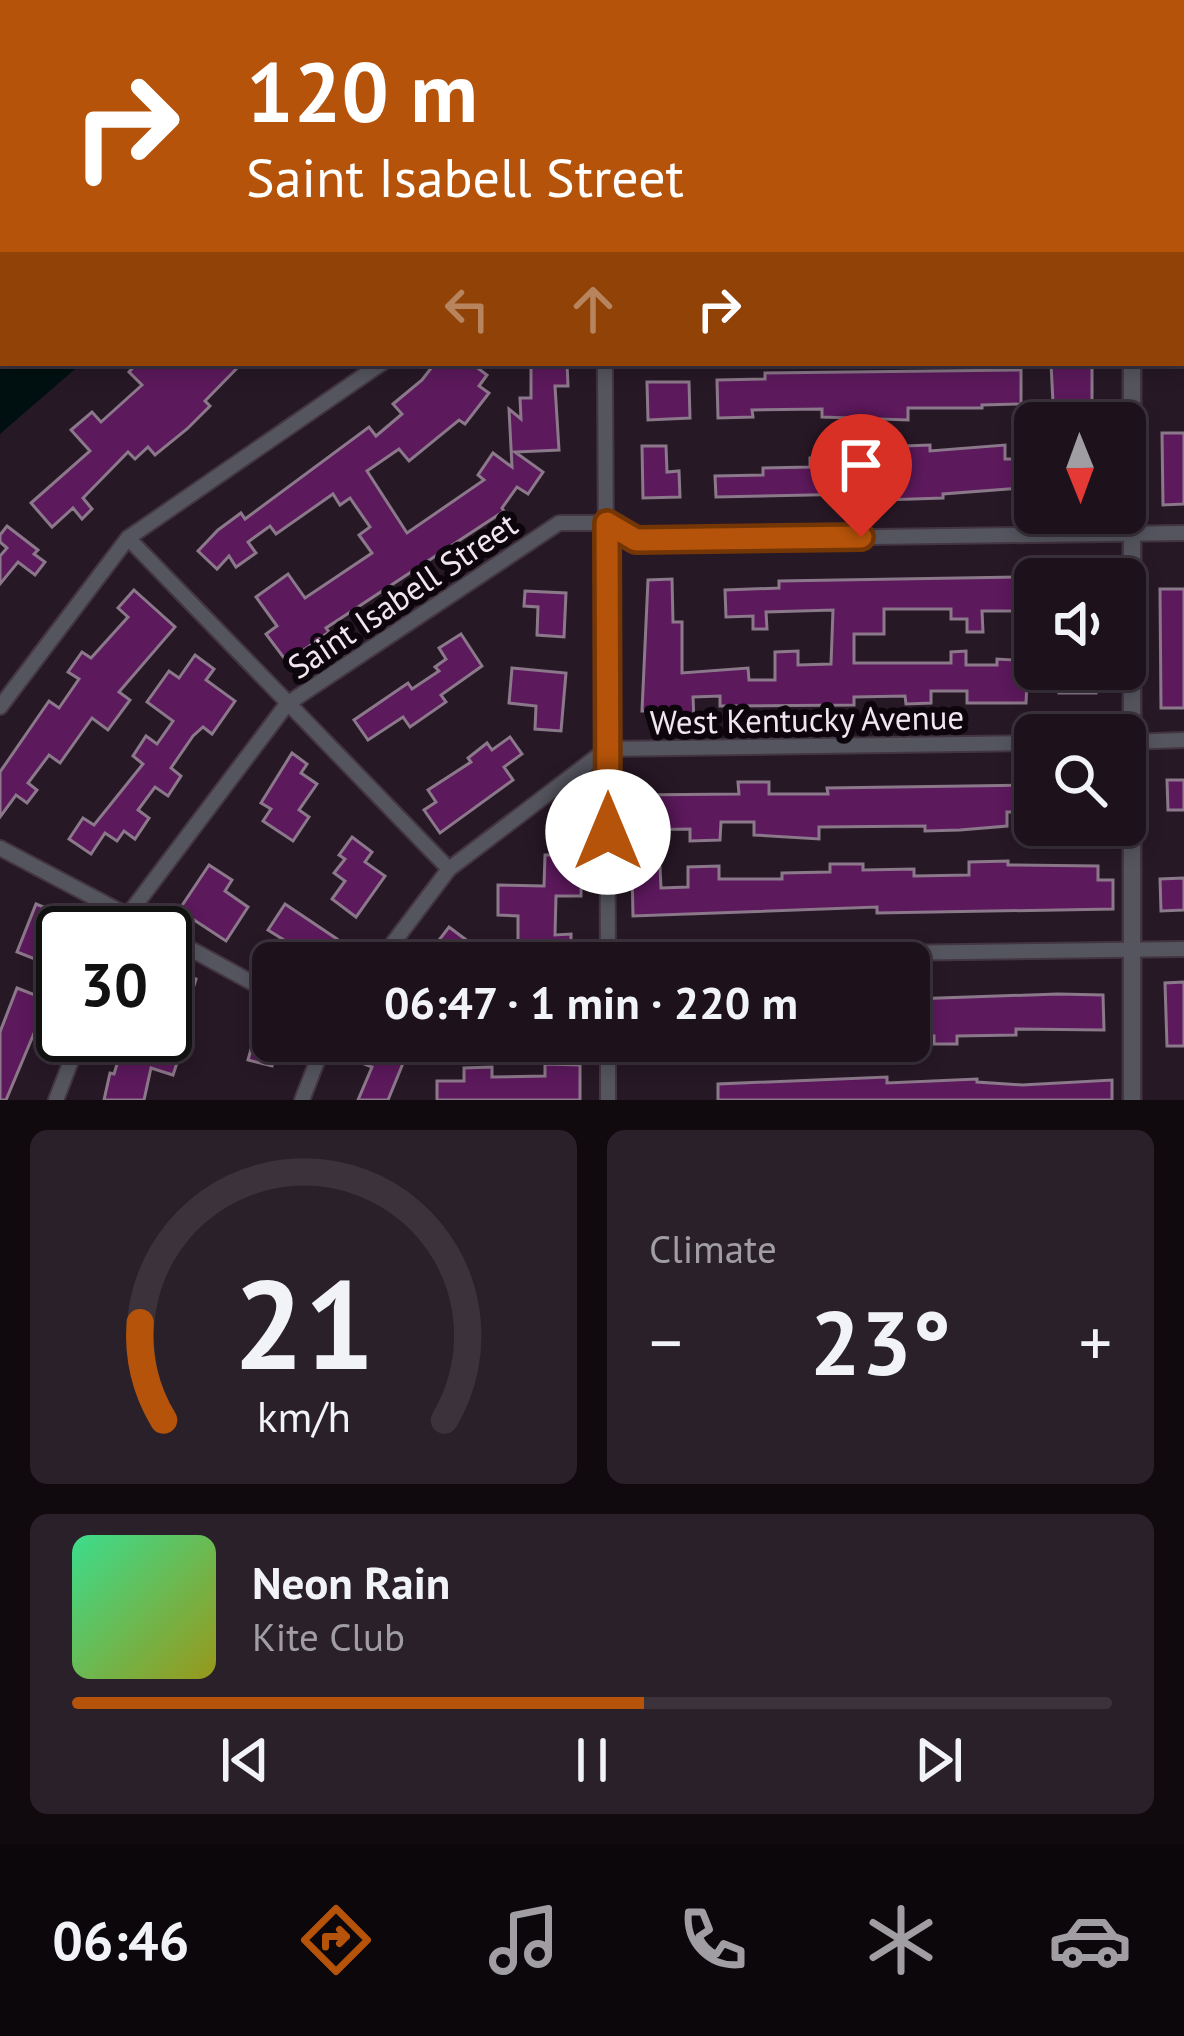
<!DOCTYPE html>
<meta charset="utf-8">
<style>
:root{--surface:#1d121c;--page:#2a2029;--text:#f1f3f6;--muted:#a09ea3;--line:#3b323b;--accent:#b45309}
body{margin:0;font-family:"PT Sans",sans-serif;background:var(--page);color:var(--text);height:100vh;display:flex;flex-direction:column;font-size:45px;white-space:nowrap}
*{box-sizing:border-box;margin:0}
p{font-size:39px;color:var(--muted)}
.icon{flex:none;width:66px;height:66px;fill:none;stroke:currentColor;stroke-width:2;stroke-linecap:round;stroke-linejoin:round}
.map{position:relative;height:1100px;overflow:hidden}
.panel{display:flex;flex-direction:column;gap:30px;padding:30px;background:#100a0f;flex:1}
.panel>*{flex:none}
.guide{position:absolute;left:0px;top:0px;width:1185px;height:366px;box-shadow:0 6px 18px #0003,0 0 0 3px var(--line);background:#b45309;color:#fff;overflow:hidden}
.needle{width:78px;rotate:179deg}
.buttons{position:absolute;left:1014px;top:402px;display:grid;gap:24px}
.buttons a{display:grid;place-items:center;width:132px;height:132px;border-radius:18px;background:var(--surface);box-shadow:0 6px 18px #0003,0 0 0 3px var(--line);font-size:60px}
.speed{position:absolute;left:36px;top:906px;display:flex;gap:24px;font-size:60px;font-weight:700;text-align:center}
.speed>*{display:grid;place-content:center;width:156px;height:156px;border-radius:50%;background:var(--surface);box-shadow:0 6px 18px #0003,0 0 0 3px var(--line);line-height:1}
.speed .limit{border:6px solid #111;border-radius:18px;background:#fff;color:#111}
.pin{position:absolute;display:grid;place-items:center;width:102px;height:102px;color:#fff;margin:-123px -51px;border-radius:50% 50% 50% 0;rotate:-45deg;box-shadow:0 0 12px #0007}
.pin .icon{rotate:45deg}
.me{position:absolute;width:132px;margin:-66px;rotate:0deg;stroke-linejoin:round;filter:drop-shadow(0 0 9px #0008)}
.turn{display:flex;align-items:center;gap:42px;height:252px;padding:0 48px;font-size:54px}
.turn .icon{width:156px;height:156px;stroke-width:2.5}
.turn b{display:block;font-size:84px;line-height:102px}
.lanes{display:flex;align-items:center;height:114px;padding:0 48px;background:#0003;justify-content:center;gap:60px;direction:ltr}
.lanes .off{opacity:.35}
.big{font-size:90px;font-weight:600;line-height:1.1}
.panel .tile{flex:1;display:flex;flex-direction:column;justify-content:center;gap:18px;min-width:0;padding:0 42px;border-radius:18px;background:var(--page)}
.panel .dial{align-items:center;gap:0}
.dial svg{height:312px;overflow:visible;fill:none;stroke:var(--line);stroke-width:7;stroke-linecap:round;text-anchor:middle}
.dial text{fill:var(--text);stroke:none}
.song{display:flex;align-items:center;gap:36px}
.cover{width:144px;height:144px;border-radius:18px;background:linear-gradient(135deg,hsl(150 70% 55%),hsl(60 70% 35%))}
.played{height:12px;border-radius:6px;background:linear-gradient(90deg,var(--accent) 55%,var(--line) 55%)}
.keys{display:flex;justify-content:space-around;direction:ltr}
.heat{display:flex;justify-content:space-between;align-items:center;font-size:66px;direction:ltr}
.panel .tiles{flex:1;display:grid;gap:30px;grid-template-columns:1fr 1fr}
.tile:last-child{grid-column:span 2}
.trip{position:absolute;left:252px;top:942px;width:678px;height:120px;border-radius:18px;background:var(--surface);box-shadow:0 6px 18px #0003,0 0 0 3px var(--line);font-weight:600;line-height:120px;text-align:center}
.tab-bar{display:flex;height:192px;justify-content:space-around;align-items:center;background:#0c070b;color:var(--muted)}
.tab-bar .icon{width:84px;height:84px}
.tab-bar .selected{color:var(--accent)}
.tab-bar b{font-size:54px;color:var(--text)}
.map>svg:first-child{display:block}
.water{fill:#001010}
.building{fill:#5c195c;stroke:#8b788a;stroke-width:3}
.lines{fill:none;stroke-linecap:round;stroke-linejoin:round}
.minor-casing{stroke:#433542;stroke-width:18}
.tertiary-casing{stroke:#433542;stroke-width:21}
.minor{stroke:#54555f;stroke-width:14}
.tertiary{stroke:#54555f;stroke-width:16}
.route-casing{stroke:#753606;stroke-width:30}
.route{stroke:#b45309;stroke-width:21}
.labels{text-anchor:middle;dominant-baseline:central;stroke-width:12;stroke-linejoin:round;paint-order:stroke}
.street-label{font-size:33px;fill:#f1e6f0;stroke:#0c060c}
</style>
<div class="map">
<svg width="1184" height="1100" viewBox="0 0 1184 1100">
<rect width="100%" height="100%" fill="#271826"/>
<!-- water -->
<g class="water">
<path d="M183,0h331l-333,3z"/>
<path d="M0,159h3v204h79l-82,71z"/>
</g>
<!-- building -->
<g class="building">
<path d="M137,363h105l-37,38 5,5 -23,23 -32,26 -7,-8 -13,12 -7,-7 -45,46 9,11 -10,10 -9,-11 -21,19 -21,-24 59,-52 -19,-21 21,-18 9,10 41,-37 -13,-13z"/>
<path d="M435,363h36l16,12 -8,11 10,7 -24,31 -6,-4 -50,41 -10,-12 -32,22 40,62 77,-53 -6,-5 15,-22 19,14 -3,-58 12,10 -1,-21h11v-35h36l1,23h-13l4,64 -44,2 28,20 -15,22 -11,-7 -15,21 2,3 -178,117 3,4 -42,30 -21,-28 11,-8 -21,-29 32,-23 17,24 67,-45 -13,-18 11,-8 -20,-29 -10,7 -7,-11 -57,40 -6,-8 -22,16 8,11 -20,14 -7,-11 -12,13 -19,-18 20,-21 23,-17 4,6 124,-92 7,9 26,-22 -9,-10 29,-24z"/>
<path d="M1051,363h41v60h-38z"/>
<path d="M1021,370v34l-39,1v3h-74v12l-86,-3v-8l-70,1 1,7 -35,1 -1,-38 48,-1v-6z"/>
<path d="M647,382h42l1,36 -42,2z"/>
<path d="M1162,433h22v71l-21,1z"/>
<path d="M930,445v6l75,-6v14h16l1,29 -79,6v4l-60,2v-4l-25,-2 -142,3 -1,-21 48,-1v-7l47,-1v-9h25l1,8h34v-13l35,-1v-6z"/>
<path d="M642,446h24l1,26 12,-1 1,26 -37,1z"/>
<path d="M7,526l31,24 -4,4 11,8 -10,13 -17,-13 -18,22v-28l7,-8 -7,-6v-7z"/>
<path d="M1022,577v34h-40l1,21h-16v-13h-16v-10h-67v25h-30v29h97v-11l15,-1v14h31v-6l31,2 -2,42h-59v-12h-36v12l-25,1 -1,-8 -51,1v8l-134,1v-10l-27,1 1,24 -39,2v-12h-13l6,-131 24,-1 1,43h9v51l66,-5 1,12h26v-28l23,-1v14l33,-1 2,-54 -67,2 1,17h-14v-13l-27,1 -1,-27 54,-2v-7z"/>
<path d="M1160,589h24v119h-23z"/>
<path d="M134,590l41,37 -56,65 11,8 -22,30 -16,-12 -32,45 -11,-8 -21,28 9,7 -10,13 -11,-8 -16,22v-45l49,-71 10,7 20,-29 -11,-7 14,-20 9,6 37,-41 -10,-9z"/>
<path d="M525,591l41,2 -2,44 -27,-2 1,-28 -14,-1z"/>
<path d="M461,634l21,32 -41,29 5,7 -36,25 -7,-10 -35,23 -14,-20 54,-37 4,6 27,-18 -4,-4 11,-8 -7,-11z"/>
<path d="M195,655l19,14 -8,11 29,21 -23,33 -9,-7 -10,9 -22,32 10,8 -13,20 -13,-9 -17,23 11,8 -14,21 -11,-8 -7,10 -12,-8 -14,21 -22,-15 14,-21 11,7 49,-61 -10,-8 13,-20 11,8 16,-23 -26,-19 22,-31 10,7z"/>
<path d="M512,668l54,5 -5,58 -26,-2 1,-23 -27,-3z"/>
<rect x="1059" y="669" width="37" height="24"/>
<path d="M510,737l12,17 -18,13 9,13 -73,53 -16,-23 12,-8 -8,-12 43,-28 -3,-4 19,-15 5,7z"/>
<path d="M292,753l15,11 -6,9 16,11 -18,26 10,7 -16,24 -30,-20 8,-12 -10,-6z"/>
<path d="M1167,780h17v30h-16z"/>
<path d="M738,782h31v12h59l-1,-6 208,-3v27h-28v14l-47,4 -35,1v-5l-106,1v12l-65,-4v-13h-33l-1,18 -30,1v-12l-58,1v-35l107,-1z"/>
<path d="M352,837l20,15 -7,10 20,14 -29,41 -24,-18 13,-18 -11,-8 11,-14 -6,-4z"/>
<path d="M557,842h25l-1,54h-25l-1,39 16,-1v29h-53v-47l-20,-1v-30l46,1 1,-31h12z"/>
<path d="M1008,861v4l90,1v14h15v29l-236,4v-6l-244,9 -1,-48 28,-1 1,21 27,-1v-20l31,-1v13h63v-6l48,-1v-8h33v6l51,-1v7l55,-1v-13z"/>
<path d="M209,865l23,15 -7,11 23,16 -22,34 -47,-31z"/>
<path d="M1184,878v32l-23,1 -1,-32z"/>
<path d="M36,904l42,17 -4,12h-11l-3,36 -43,-17z"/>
<path d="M285,904l52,35 -16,24 -53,-33z"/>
<path d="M449,927l20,15 26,21h-58l9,-11 -10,-8z"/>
<path d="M165,970l31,9 -8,26 -12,-4 -7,25 -4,-1z"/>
<path d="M1184,982v64h-17l-2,-63z"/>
<path d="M17,988l31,12 -42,100h-6v-68z"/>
<path d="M1058,994l45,1 1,35 -88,-1v6l-59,1v8h-23v-8h-25l3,-37z"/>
<path d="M259,1021l14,4v16h6l-7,25 -24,-6z"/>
<path d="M126,1035h17l39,13 -9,27 -22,-7 -7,32h-40l6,-27 4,1z"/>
<path d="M367,1041h15l26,10 -20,49h-30l14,-33 -13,-5z"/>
<path d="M545,1064l35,1v35h-143v-19h27v-13l28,-1v10l53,-1z"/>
<path d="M887,1077v6l90,-4v3l45,3 90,-5v20h-394v-16z"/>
</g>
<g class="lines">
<defs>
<g id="minor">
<path d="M669,3l3,-3"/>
<path d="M1182,194h2"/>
<path d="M1182,337h2"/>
<path d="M605,363l3,600"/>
<path d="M128,538l321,331"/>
<path d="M0,707l128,-169 254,-175"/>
<path d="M1125,742l59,-2"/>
<path d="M0,848l161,85"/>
<path d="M121,933l7,-18 159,-211 272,-181h48l29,17 548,-7"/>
<path d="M165,935l108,59"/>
<path d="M608,957l576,-8"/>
<path d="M378,963l71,-94 158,-120 428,-6"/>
<path d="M608,1041v59"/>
<path d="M56,1100l25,-65"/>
<path d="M302,1100l23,-59"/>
</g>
<g id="tertiary">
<path d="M1155,0v3"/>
<path d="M1132,363v737"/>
</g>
</defs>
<!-- minor casing -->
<use href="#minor" class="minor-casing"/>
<!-- tertiary casing -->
<use href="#tertiary" class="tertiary-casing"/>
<!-- minor -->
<use href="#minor" class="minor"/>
<!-- tertiary -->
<use href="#tertiary" class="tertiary"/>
</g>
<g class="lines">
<defs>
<path id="route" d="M608,832l-1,-309 29,17 225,-3"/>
</defs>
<!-- route casing -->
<use href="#route" class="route-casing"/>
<!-- route -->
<use href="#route" class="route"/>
</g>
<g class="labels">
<!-- street labels -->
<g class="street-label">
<text transform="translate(402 595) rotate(-34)">Saint Isabell Street</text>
<text transform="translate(807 719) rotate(-1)">West Kentucky Avenue</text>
</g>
</g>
</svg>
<div class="buttons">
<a><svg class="needle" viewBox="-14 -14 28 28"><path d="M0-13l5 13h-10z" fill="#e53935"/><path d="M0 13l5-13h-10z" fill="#a09ea3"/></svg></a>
<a><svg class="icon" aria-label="sound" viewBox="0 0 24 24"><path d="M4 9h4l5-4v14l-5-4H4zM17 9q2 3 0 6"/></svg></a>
<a><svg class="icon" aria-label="search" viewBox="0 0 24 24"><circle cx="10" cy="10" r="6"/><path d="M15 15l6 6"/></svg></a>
</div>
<div class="speed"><div class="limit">30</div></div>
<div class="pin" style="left:861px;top:537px;background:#d93025"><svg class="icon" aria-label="arrive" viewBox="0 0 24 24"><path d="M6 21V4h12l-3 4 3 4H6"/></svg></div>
<svg class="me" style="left:608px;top:832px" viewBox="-20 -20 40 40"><circle r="19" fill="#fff"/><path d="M0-13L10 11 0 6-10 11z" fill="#b45309"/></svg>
<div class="trip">06:47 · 1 min · 220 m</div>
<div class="guide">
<div class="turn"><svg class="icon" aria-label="right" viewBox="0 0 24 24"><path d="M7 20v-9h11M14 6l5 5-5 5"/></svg><div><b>120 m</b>Saint Isabell Street</div></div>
<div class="lanes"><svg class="icon off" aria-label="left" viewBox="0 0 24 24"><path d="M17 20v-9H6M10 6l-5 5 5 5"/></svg><svg class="icon off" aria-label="ahead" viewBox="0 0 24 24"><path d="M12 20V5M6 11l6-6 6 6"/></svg><svg class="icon" aria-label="right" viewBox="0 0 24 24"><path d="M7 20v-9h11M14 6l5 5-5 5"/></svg></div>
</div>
</div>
<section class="panel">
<div class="tiles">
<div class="tile dial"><svg viewBox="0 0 100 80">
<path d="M14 69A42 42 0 1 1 86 69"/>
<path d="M14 69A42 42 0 0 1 8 44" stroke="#b45309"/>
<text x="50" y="56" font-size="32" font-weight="700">21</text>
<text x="50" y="72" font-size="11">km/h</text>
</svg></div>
<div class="tile"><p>Climate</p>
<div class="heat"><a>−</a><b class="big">23°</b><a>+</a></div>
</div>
<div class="tile">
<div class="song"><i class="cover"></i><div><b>Neon Rain</b><p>Kite Club</p></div></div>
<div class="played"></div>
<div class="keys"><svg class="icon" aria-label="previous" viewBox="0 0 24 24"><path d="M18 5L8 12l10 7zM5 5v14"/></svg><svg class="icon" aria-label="pause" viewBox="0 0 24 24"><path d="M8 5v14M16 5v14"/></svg><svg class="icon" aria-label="next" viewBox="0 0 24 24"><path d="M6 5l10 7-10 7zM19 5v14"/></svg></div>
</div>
</div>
</section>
<nav class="tab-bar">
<b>06:46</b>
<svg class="icon selected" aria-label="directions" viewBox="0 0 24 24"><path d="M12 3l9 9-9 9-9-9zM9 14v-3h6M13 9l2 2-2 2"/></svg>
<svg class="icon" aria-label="music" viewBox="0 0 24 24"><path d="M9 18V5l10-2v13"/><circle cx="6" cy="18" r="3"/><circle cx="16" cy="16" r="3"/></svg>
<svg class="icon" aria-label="phone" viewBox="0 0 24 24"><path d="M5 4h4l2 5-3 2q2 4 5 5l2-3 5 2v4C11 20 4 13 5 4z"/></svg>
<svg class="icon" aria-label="climate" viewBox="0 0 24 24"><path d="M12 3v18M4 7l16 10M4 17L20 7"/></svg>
<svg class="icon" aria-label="car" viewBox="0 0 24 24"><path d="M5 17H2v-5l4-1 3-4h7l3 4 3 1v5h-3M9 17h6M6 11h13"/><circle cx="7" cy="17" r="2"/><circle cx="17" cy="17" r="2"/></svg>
</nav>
